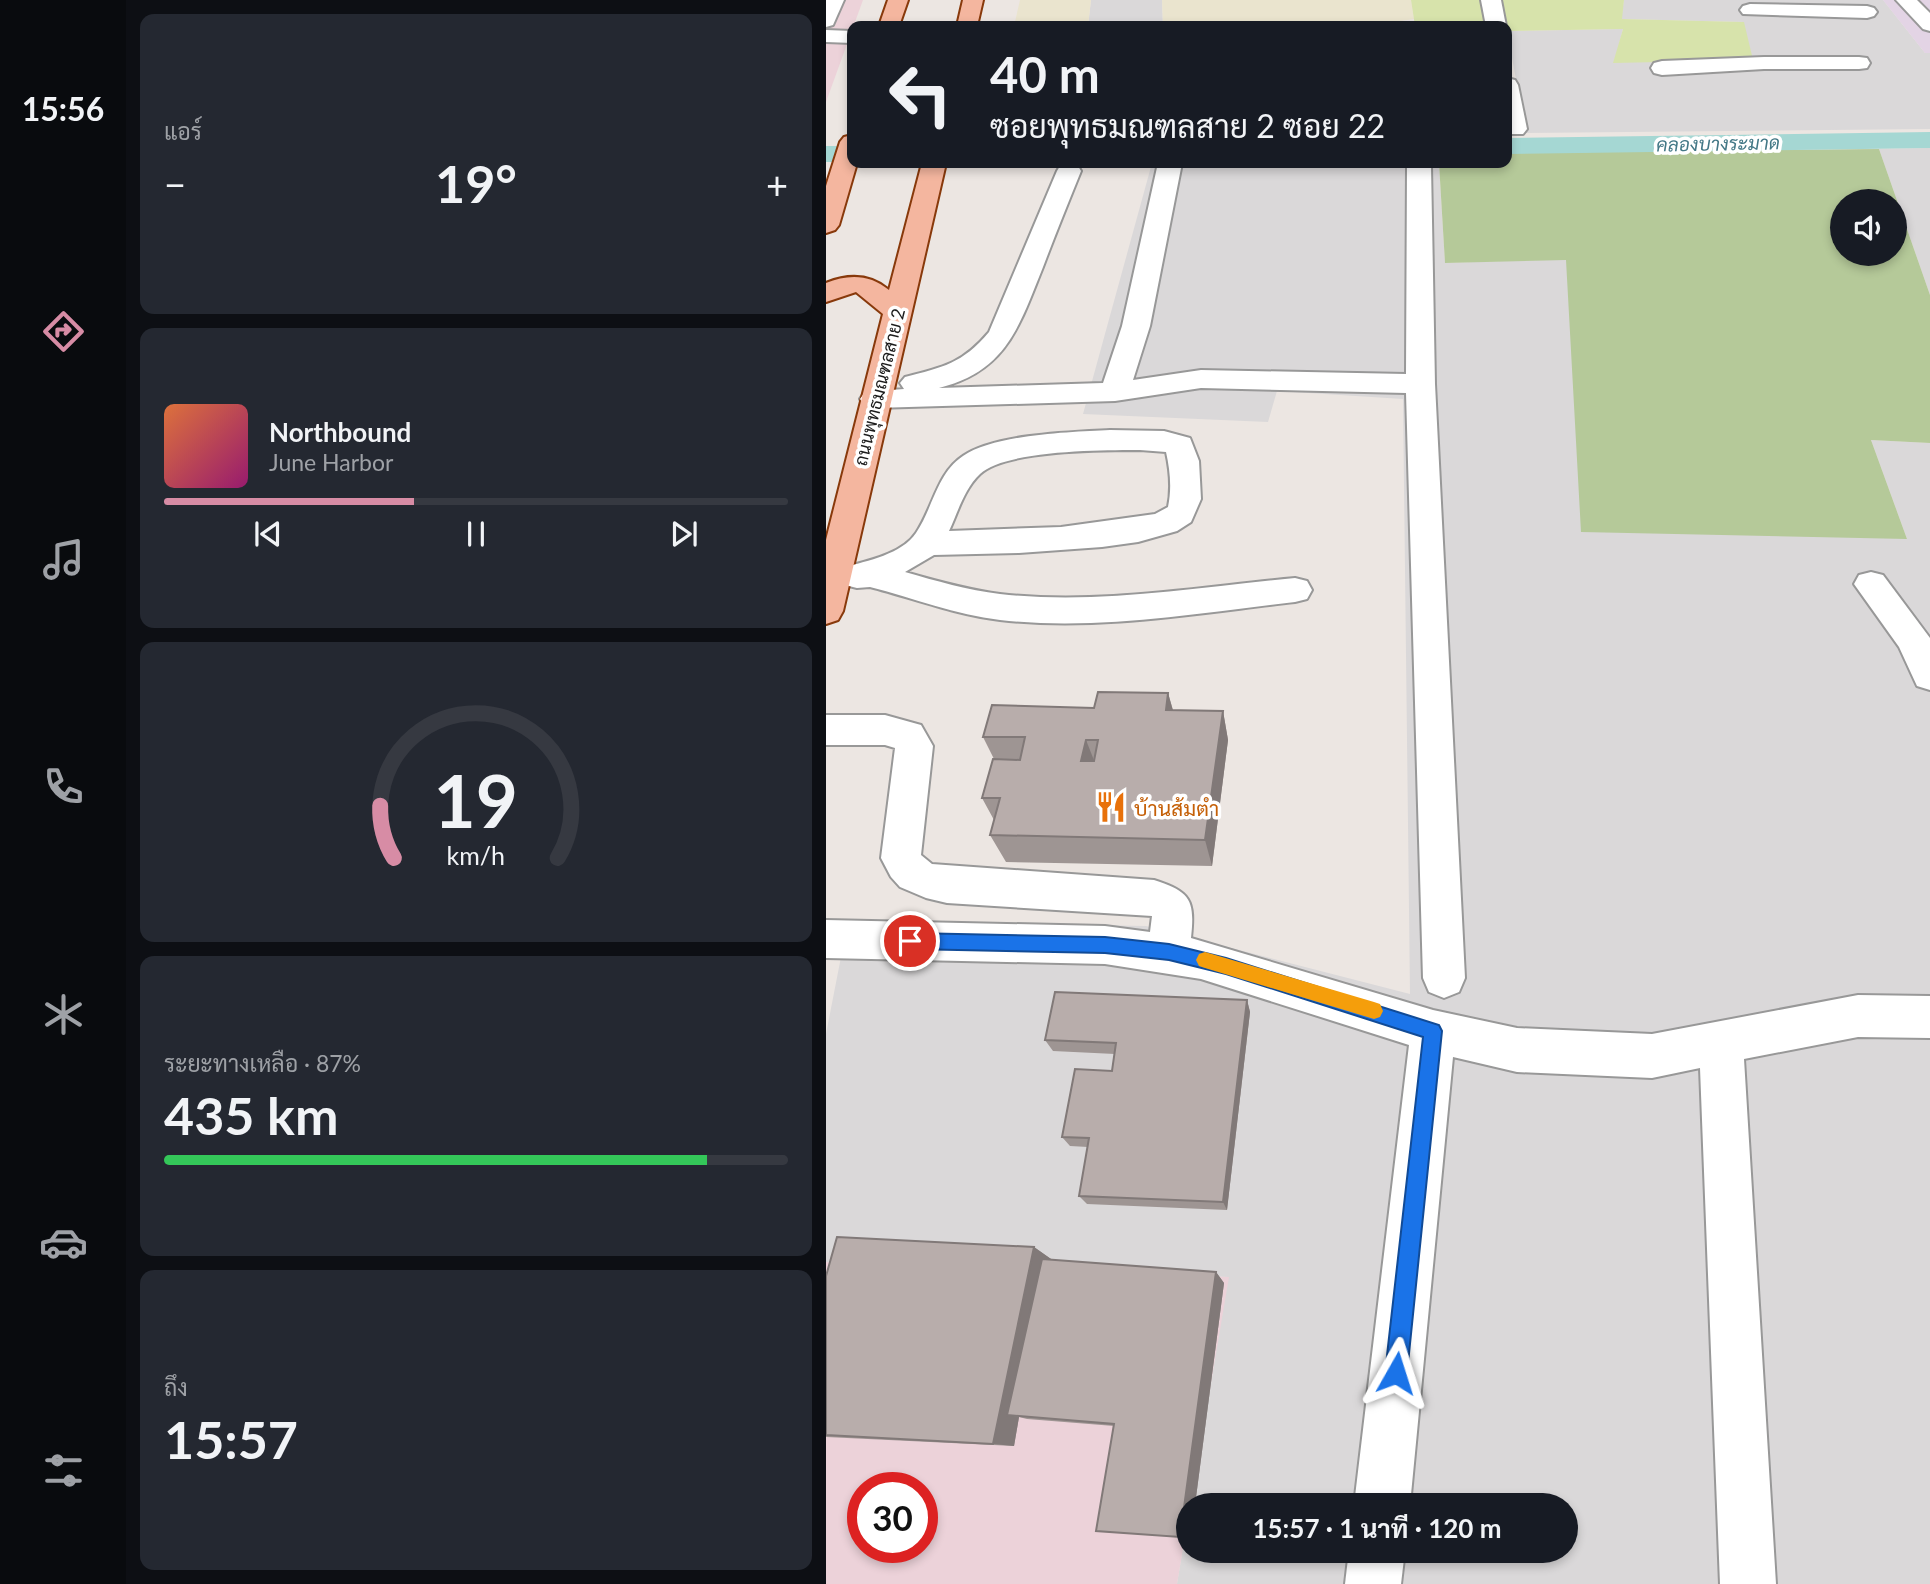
<!DOCTYPE html>
<html lang="th">
<meta charset="utf-8">
<style>
:root{--surface:#171b24;--page:#242831;--text:#f1f3f6;--muted:#9ea1a6;--line:#363941;--accent:#d78ca5}
body{margin:0;font-family:Lato,Sarabun,sans-serif;background:var(--page);color:var(--text);height:100vh;display:flex;flex-direction:column;font-size:26px;white-space:nowrap}
*{box-sizing:border-box;margin:0}
p{font-size:23px;color:var(--muted)}
.icon{flex:none;width:38px;height:38px;fill:none;stroke:currentColor;stroke-width:2;stroke-linecap:round;stroke-linejoin:round}
.map{position:relative;flex:1;overflow:hidden}
.side{display:flex;flex-direction:column;gap:14px;padding:14px;background:#0d0f14;width:700px}
.side>*{flex:none}
.guide{position:absolute;left:21px;top:21px;width:665px;height:147px;border-radius:14px;box-shadow:0 4px 10px #0003;background:#171b24;color:var(--text);overflow:hidden}
.tools{position:absolute;left:1004px;top:189px;display:grid;gap:14px}
.tools a{display:grid;place-items:center;width:77px;height:77px;border-radius:50%;background:var(--surface);box-shadow:0 4px 10px #0003;font-size:35px}
.speed{position:absolute;left:21px;top:1472px;display:flex;gap:14px;font-size:35px;font-weight:700;text-align:center}
.speed>*{display:grid;place-content:center;width:91px;height:91px;border-radius:50%;background:var(--surface);box-shadow:0 4px 10px #0003;line-height:1}
.speed .limit{border:10px solid #d22;background:#fff;color:#111}
.pin{position:absolute;display:grid;place-items:center;width:60px;height:60px;color:#fff;margin:-30px;border:4px solid #fff;border-radius:50%;box-shadow:0 2px 7px #0007}
.me{position:absolute;width:77px;margin:-38px;rotate:6deg;stroke-linejoin:round;filter:drop-shadow(0 0 5px #0008)}
.turn{display:flex;align-items:center;gap:24px;height:147px;padding:0 28px;font-size:32px}
.turn .icon{width:91px;height:91px;stroke-width:2.5}
.turn b{display:block;font-size:49px;line-height:60px}
.big{font-size:52px;font-weight:700;line-height:1.1}
.side .tile{flex:1;display:flex;flex-direction:column;justify-content:center;gap:10px;min-width:0;padding:0 24px;border-radius:14px;background:var(--page)}
.side .dial{align-items:center;gap:0}
.dial svg{height:182px;overflow:visible;fill:none;stroke:var(--line);stroke-width:7;stroke-linecap:round;text-anchor:middle}
.dial text{fill:var(--text);stroke:none}
.song{display:flex;align-items:center;gap:21px}
.cover{width:84px;height:84px;border-radius:10px;background:linear-gradient(135deg,hsl(20 70% 55%),hsl(320 70% 35%))}
.played{height:7px;border-radius:4px;background:linear-gradient(90deg,var(--accent) 40%,var(--line) 40%)}
.keys{display:flex;justify-content:space-around;direction:ltr}
.heat{display:flex;justify-content:space-between;align-items:center;font-size:38px;direction:ltr}
.charge{height:10px;border-radius:5px;background:linear-gradient(90deg,#34c759 87%,var(--line) 0)}
.trip{position:absolute;left:350px;top:1493px;width:402px;height:70px;border-radius:35px;background:var(--surface);box-shadow:0 4px 10px #0003;font-weight:700;line-height:70px;text-align:center}
main{display:flex;flex:1;min-height:0}
.menu{display:flex;flex-direction:column;width:126px;justify-content:space-around;align-items:center;background:#090b0e;color:var(--muted)}
.menu .icon{width:49px;height:49px}
.menu .on{color:var(--accent)}
.menu b{font-size:32px;color:var(--text)}
.map>svg:first-child{display:block}
.residential{fill:#dad8d9}
.commercial{fill:#ecd2d9;fill-rule:evenodd}
.industrial{fill:#e3d4e5}
.farmland{fill:#eae4ce}
.grass{fill:#d7e3ab}
.forest{fill:#b5c999;fill-rule:evenodd}
.lines{fill:none;stroke-linecap:round;stroke-linejoin:round}
.canal{fill:#a5d7d3;fill-rule:evenodd}
.minor-casing{stroke:#989898;stroke-width:4}
.major-casing{stroke:#88390b;stroke-width:4}
.minor{fill:#fff;fill-rule:evenodd}
.major{fill:#f4b69f;fill-rule:evenodd}
.wall{fill:#9e9593}
.shaded-wall{fill:#817978}
.building{fill:#b8adab;stroke:#817978;stroke-width:2;fill-rule:evenodd}
.route{fill:#1a73e8;stroke:#114b97;stroke-width:2}
.slow{fill:#f59e0b}
.labels{text-anchor:middle;dominant-baseline:central;stroke-width:7;stroke-linejoin:round;paint-order:stroke}
.far-street-label{font-size:18px;fill:#1b1b1b;stroke:#fff}
.far-water-label{font-size:19px;font-style:italic;fill:#437886;stroke:#fff}
.food-label{font-size:21px;fill:#c56008;stroke:#fff;text-anchor:start}
</style>
<main>
<nav class="menu">
<b>15:56</b>
<svg class="icon on" aria-label="directions" viewBox="0 0 24 24"><path d="M12 3l9 9-9 9-9-9zM9 14v-3h6M13 9l2 2-2 2"/></svg>
<svg class="icon" aria-label="music" viewBox="0 0 24 24"><path d="M9 18V5l10-2v13"/><circle cx="6" cy="18" r="3"/><circle cx="16" cy="16" r="3"/></svg>
<svg class="icon" aria-label="phone" viewBox="0 0 24 24"><path d="M5 4h4l2 5-3 2q2 4 5 5l2-3 5 2v4C11 20 4 13 5 4z"/></svg>
<svg class="icon" aria-label="climate" viewBox="0 0 24 24"><path d="M12 3v18M4 7l16 10M4 17L20 7"/></svg>
<svg class="icon" aria-label="car" viewBox="0 0 24 24"><path d="M5 17H2v-5l4-1 3-4h7l3 4 3 1v5h-3M9 17h6M6 11h13"/><circle cx="7" cy="17" r="2"/><circle cx="17" cy="17" r="2"/></svg>
<svg class="icon" aria-label="filters" viewBox="0 0 24 24"><path d="M4 7h16M4 17h16"/><circle cx="9" cy="7" r="2"/><circle cx="15" cy="17" r="2"/></svg>
</nav>
<section class="side">
<div class="tile"><p>แอร์</p>
<div class="heat"><a>−</a><b class="big">19°</b><a>+</a></div>
</div>
<div class="tile">
<div class="song"><i class="cover"></i><div><b>Northbound</b><p>June Harbor</p></div></div>
<div class="played"></div>
<div class="keys"><svg class="icon" aria-label="previous" viewBox="0 0 24 24"><path d="M18 5L8 12l10 7zM5 5v14"/></svg><svg class="icon" aria-label="pause" viewBox="0 0 24 24"><path d="M8 5v14M16 5v14"/></svg><svg class="icon" aria-label="next" viewBox="0 0 24 24"><path d="M6 5l10 7-10 7zM19 5v14"/></svg></div>
</div>
<div class="tile dial"><svg viewBox="0 0 100 80">
<path d="M14 69A42 42 0 1 1 86 69"/>
<path d="M14 69A42 42 0 0 1 8 46" stroke="#d78ca5"/>
<text x="50" y="56" font-size="32" font-weight="700">19</text>
<text x="50" y="72" font-size="11">km/h</text>
</svg></div>
<div class="tile"><p>ระยะทางเหลือ · 87%</p><b class="big">435 km</b><div class="charge"></div></div>
<div class="tile"><p>ถึง</p><b class="big">15:57</b></div>
</section>
<div class="map">
<svg width="1104" height="1584" viewBox="0 0 1104 1584">
<rect width="100%" height="100%" fill="#ece6e2"/>
<!-- residential -->
<g class="residential">
<path d="M265,0h71l1,26h-75z"/>
<path d="M798,0h259l42,53h5v76l-404,4 -19,-102 116,-2 -9,34 130,-41 -123,-3z"/>
<path d="M1104,148v147l-51,-146z"/>
<path d="M326,163h287l6,100 121,-4 341,280 -36,-99 59,3v1141h-753l11,-68v34h378v-45h-376l38,-228 -402,-15v-228l22,-113 298,5 264,68 -7,-595 -126,-8 -9,31 -185,-8z"/>
</g>
<!-- commercial -->
<g class="commercial">
<path d="M0,0h37l-37,102z"/>
<path d="M0,1262l403,15 -52,307h-351zM37,1488h59v59h-59z"/>
</g>
<!-- industrial -->
<path class="industrial" d="M1057,0h47v53h-5z"/>
<!-- farmland -->
<g class="farmland">
<path d="M194,0h71l-3,26h-74z"/>
<path d="M336,0h249l3,19 -48,7h-203z"/>
</g>
<!-- grass -->
<path class="grass" d="M585,0h213l-2,19 122,3 9,38 -140,3 10,-34 -116,2v-5h-92z"/>
<!-- forest -->
<path class="forest" d="M1053,149l51,146v148l-59,-3 36,99 -326,-7 -15,-272 -121,3 -6,-100h68v-10zM1017,201h52v53h-52z"/>
<g class="lines">
<!-- canal -->
<g class="canal">
<path d="M1104,132v16l-423,6v-16z"/>
<rect x="0" y="146" width="26" height="16"/>
</g>
<defs>
<g id="minor">
<path d="M0,0h18l-11,25 -7,2z"/>
<path d="M655,0h20l5,26h-20z"/>
<path d="M1070,0h21l13,13v18l-7,-2z"/>
<path d="M924,4l117,2 7,2 3,4 -3,4 -7,2 -124,-4 -3,-4 3,-4z"/>
<path d="M0,30l26,1v12l-26,-1z"/>
<path d="M938,57h95l8,1 3,5 -3,5 -8,1h-95l-102,6 -8,-2 -3,-5 3,-5 8,-2z"/>
<path d="M681,78l8,2 3,5 9,44 -4,5h-16z"/>
<path d="M332,163h24l-32,163 -17,54 68,-10 205,4 1,-208 2,-3h20l2,3 4,218 30,594 -6,14 -15,6 -15,-6 -6,-14 -17,-585 -205,-5 -86,13 -240,7 -10,-2 -5,-7 5,-7 39,-3 -4,-6 5,-6c38,-10 57,-13 84,-45l68,-161 3,-5 9,-2 9,2 3,5c-13,32 -26,64 -38,96 -24,59 -36,104 -104,121l164,-5 19,-57z"/>
<path d="M284,430l54,1 26,7 9,23 2,38 -10,23 -14,9 -39,11 -36,5 -83,6 -85,2 -29,17c31,9 63,18 95,22 98,11 198,-7 295,-16l12,3 5,9 -5,9 -12,3c-97,11 -197,29 -295,18 -44,-5 -87,-22 -130,-33l-13,1 -12,-3 -5,-9 5,-9c22,-6 57,-13 71,-34 17,-25 21,-60 47,-77 32,-22 108,-24 147,-26zM314,450l26,2c4,18 6,36 2,55l-13,7 -94,13 -112,4c9,-19 15,-42 31,-57 25,-24 124,-24 160,-24z"/>
<path d="M1045,572l12,3 47,63v52l-13,-4 -18,-39 -45,-63 5,-9z"/>
<path d="M0,715h59l36,10 12,21 -12,109 11,9 222,16c37,12 41,20 37,58l242,72 84,18 135,6 206,-39 72,1v42l-72,-1 -114,22 32,525h-56l-20,-516 -48,10 -135,-6 -64,-15 -43,448h-56l55,-460 -208,-66 -96,-15 -279,-6v-38l279,6 45,6 2,-16 -205,-13 -21,-5 -26,-11 -9,-10 -10,-19 14,-110 -10,-3h-59z"/>
<path d="M523,1550h56l-4,34h-56z"/>
</g>
<g id="major">
<path d="M62,0h20l-9,26h-20z"/>
<path d="M137,0h20l-6,26h-20z"/>
<path d="M26,135v28h5l-18,62 -4,5 -9,3v-47l14,-44 4,-5z"/>
<path d="M96,163h24l-103,448 -5,9 -12,4v-84l57,-226 -27,-22 -30,10v-19c22,-9 44,-9 63,7z"/>
</g>
</defs>
<!-- minor casing -->
<use href="#minor" class="minor-casing"/>
<!-- major casing -->
<use href="#major" class="major-casing"/>
<!-- minor -->
<use href="#minor" class="minor"/>
<!-- major -->
<use href="#major" class="major"/>
</g>
<!-- wall -->
<g class="wall">
<path d="M342,693l5,17 50,1 5,29 -16,126 -206,-4 -16,-27 4,-15 -12,-22 12,-39 -11,-22 111,-29z"/>
<path d="M421,1000l3,12 -23,198 -140,-6 -8,-8 9,-49 -18,-1 -8,-9 50,-66 3,-17 -62,-3 -8,-11z"/>
<path d="M208,1247l17,12 -1,1 166,12 8,11 -29,222h-7v30l-8,2 -66,-111 -87,-7 -8,-2 -5,29 -188,-9v-161z"/>
</g>
<!-- shaded-wall -->
<g class="shaded-wall">
<path d="M342,693l8,29 -10,-12z"/>
<path d="M397,711l5,29 -16,126 -7,-26z"/>
<path d="M260,740l11,28 -16,-7z"/>
<path d="M421,1000l3,12 -23,198 -4,-8z"/>
<path d="M208,1247l17,12 -31,157 -13,-1 12,2 -5,29 -21,-2z"/>
<path d="M390,1272l8,11 -29,222h-7v30l-8,2z"/>
</g>
<!-- building -->
<g class="building">
<path d="M272,692l70,1 -2,17 57,1 -18,129 -215,-5 10,-37h-18l11,-39 27,1 5,-23h-42l9,-32 102,3zM260,740h12l-4,21h-13z"/>
<path d="M229,992l192,8 -24,202 -144,-6 10,-58 -27,-1 13,-68 37,2 4,-28 -71,-3z"/>
<path d="M11,1237l197,10 -41,197 -167,-9v-159z"/>
<path d="M216,1259l174,13 -36,265 -84,-6 18,-107 -107,-9z"/>
</g>
<!-- route -->
<path class="route" d="M84,933l195,4 64,7 57,14 213,67 3,6 -35,342 -3,8 -8,3 -8,-3 -3,-8 38,-336 -197,-63 -57,-14 -64,-7 -195,-4 -6,-3 -3,-5 3,-6z"/>
<!-- slow -->
<path class="slow" d="M379,952l169,50 6,2 3,7 -3,6 -6,2 -169,-51 -6,-2 -3,-6 3,-6z"/>
<!-- icons -->
<defs>
<symbol id="restaurant-bare" viewBox="-9 -9 18 18"><path d="M-5-6h1v4h1v-4h1v4h1v-4h1v5L-1.5 .5V6h-2V.5L-5-1ZM5-6V6H3V1.5H1.5Q1.5-4 5-6Z" fill="#e8710a" stroke="#fff" stroke-width="2.5" paint-order="stroke"/></symbol>
</defs>
<g fill-rule="evenodd">
<use href="#restaurant-bare" x="263" y="785" width="44" height="44"/>
</g>
<g class="labels">
<!-- far-street labels -->
<g class="far-street-label">
<text transform="translate(53 387) rotate(-76)">ถนนพุทธมณฑลสาย 2</text>
</g>
<!-- far-water labels -->
<g class="far-water-label">
<text transform="translate(892 143) rotate(-1)">คลองบางระมาด</text>
</g>
<!-- food labels -->
<g class="food-label">
<text x="308" y="807">บ้านส้มตำ</text>
</g>
</g>
</svg>
<div class="tools">
<a><svg class="icon" aria-label="sound" viewBox="0 0 24 24"><path d="M4 9h4l5-4v14l-5-4H4zM17 9q2 3 0 6"/></svg></a>
</div>
<div class="speed"><div class="limit">30</div></div>
<div class="pin" style="left:84px;top:941px;background:#d93025"><svg class="icon" aria-label="arrive" viewBox="0 0 24 24"><path d="M6 21V4h12l-3 4 3 4H6"/></svg></div>
<svg class="me" style="left:570px;top:1373px" viewBox="-20 -20 40 40"><path d="M0-17L14 15 0 8-14 15z" fill="#1a73e8" stroke="#fff" stroke-width="4"/></svg>
<div class="trip">15:57 · 1 นาที · 120 m</div>
<div class="guide">
<div class="turn"><svg class="icon" aria-label="left" viewBox="0 0 24 24"><path d="M17 20v-9H6M10 6l-5 5 5 5"/></svg><div><b>40 m</b>ซอยพุทธมณฑลสาย 2 ซอย 22</div></div>
</div>
</div>
</main>
